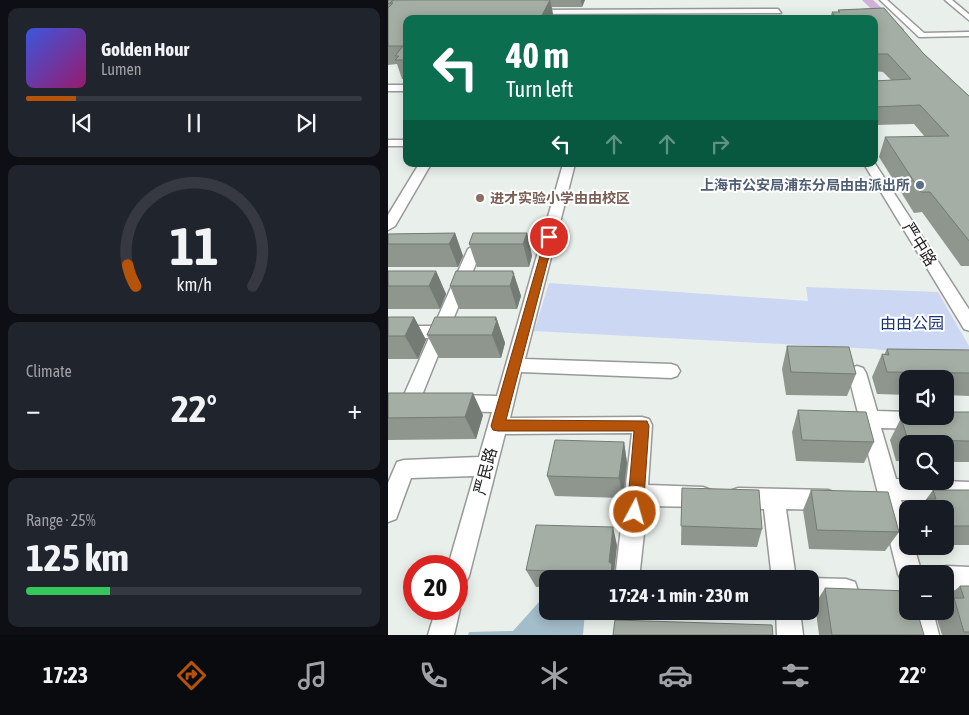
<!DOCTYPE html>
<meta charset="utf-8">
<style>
:root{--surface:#171b24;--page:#20242c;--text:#f1f3f6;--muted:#9ea1a6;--line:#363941;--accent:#b45309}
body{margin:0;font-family:"Asap Condensed","Noto Sans SC",sans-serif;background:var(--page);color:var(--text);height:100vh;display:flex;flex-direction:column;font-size:19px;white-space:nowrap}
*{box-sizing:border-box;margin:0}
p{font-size:16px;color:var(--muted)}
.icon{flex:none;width:28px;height:28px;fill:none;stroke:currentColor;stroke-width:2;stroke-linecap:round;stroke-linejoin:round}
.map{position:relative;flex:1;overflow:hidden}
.side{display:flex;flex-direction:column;gap:8px;padding:8px;background:#0d0f14;width:388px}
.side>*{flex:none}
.guide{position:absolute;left:15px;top:15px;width:475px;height:152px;border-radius:10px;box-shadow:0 2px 12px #0003;background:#0b6e4f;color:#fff;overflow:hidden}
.buttons{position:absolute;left:511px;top:370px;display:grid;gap:10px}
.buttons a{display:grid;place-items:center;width:55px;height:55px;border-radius:10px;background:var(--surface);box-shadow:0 2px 12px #0003;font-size:25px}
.speed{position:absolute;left:15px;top:555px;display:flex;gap:10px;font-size:25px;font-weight:700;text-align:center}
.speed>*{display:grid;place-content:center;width:65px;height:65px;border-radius:50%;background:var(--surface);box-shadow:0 2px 12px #0003;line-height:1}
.speed .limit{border:8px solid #d22;background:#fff;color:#111}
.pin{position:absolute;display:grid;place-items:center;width:42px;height:42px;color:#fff;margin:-21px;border:2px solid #fff;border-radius:50%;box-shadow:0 1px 5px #0007}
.me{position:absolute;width:55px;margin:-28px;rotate:6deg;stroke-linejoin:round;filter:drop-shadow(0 0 4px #0008)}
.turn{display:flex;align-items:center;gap:18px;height:105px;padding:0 20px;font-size:22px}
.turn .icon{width:65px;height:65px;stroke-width:2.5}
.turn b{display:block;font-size:35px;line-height:42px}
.lanes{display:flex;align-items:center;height:48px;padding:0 20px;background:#0003;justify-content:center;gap:25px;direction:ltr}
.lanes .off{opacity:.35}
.big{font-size:38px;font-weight:700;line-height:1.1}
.side .card{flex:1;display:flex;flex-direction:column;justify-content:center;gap:8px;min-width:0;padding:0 18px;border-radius:10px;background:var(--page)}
.side .dial{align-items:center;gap:0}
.dial svg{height:130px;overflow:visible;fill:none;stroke:var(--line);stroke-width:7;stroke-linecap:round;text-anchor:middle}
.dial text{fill:var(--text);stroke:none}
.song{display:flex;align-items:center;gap:15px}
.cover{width:60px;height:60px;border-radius:8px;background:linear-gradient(135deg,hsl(230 70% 55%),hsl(320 70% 35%))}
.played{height:5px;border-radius:2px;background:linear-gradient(90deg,var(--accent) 15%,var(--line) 15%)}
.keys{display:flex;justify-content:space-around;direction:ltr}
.heat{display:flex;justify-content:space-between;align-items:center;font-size:28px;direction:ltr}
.charge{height:8px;border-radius:4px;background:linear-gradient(90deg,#34c759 25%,var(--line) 0)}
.trip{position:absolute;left:151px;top:570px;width:280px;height:50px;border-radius:10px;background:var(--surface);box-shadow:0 2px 12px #0003;font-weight:700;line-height:50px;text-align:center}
.tabs{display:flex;height:80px;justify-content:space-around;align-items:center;background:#090b0e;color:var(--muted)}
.tabs .icon{width:35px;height:35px}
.tabs .selected{color:var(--accent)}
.tabs b{font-size:22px;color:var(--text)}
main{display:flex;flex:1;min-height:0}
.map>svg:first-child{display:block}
.forest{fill:#a3bdca}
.park{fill:#ccd8f3}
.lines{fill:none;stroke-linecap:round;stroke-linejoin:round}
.river{fill:#d1afd8;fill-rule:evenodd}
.minor-casing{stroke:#989898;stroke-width:3}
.minor{fill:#fff;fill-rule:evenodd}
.wall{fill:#8e968e}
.shaded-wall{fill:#747a74}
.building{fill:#a5aea5;stroke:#747a74}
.route{fill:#b45309;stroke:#753606}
.service-dot{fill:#5c6f8a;stroke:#fff;stroke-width:2}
.education-dot{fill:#8d6e63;stroke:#fff;stroke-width:2}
.labels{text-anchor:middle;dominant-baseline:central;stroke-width:4;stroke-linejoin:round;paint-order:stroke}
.far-service-label{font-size:14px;font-weight:bold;fill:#4e5e75;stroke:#fff;text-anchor:end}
.far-education-label{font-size:14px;font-weight:bold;fill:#785e54;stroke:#fff;text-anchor:start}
.street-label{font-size:16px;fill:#212121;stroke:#fff}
.park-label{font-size:16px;fill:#1a3573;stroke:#fff}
</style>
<main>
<section class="side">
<div class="card">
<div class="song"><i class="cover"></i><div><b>Golden Hour</b><p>Lumen</p></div></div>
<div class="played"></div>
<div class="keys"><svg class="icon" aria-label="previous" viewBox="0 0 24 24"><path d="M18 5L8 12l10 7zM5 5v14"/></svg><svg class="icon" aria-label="pause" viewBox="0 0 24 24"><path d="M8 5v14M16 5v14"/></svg><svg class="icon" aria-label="next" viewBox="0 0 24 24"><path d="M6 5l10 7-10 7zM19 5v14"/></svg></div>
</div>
<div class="card dial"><svg viewBox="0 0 100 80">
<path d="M14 69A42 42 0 1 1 86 69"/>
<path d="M14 69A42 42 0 0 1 9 56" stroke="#b45309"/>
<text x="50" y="56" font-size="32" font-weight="700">11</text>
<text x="50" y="72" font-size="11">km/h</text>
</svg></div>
<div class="card"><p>Climate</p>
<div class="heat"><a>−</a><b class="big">22°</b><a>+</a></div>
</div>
<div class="card"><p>Range · 25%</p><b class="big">125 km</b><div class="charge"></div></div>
</section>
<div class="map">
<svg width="582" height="635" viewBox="0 0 582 635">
<rect width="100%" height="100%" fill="#e9f0eb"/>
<!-- forest -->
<path class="forest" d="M151,602h9v9h37l-2,24h-115l1,-3 44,-1z"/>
<!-- park -->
<path class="park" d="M161,283l259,18 -2,-14 132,5 31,54v18l-94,-15 -341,-18z"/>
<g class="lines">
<!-- river -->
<path class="river" d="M474,0h11l31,29v4h-8z"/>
<defs>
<g id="minor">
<path d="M492,0h7l37,33 46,-1v4l-51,1z"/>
<path d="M557,0h7l18,15v6z"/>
<path d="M390,9l3,4 -250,1 -4,-2 4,-2z"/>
<rect x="0" y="85" width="19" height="6"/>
<rect x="0" y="140" width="19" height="6"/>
<path d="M486,162l96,149v20l-6,-2 -100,-165h10z"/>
<path d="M31,164h12l-36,62 -7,4v-15z"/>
<path d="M175,164h12l-50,195 146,5 6,2 3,5 -3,5 -6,2 -150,-6 -11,46 132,-1 7,2 3,6 -4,60 55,2 8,3 3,7 -3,7 -8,3 -56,-1 -8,73h-24l17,-146 -127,1 -36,142 -4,8 -8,4v-22h-9l26,-90 -63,2 -15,41 -8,3v-39l9,-21 7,-2 75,-3 13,-45 -36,-1 -7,-2 -2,-6 2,-6 7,-2 41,1z"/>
<path d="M87,245l7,4 -32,78 6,5 -2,4 -9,2 -29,72 -7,2 -7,-2 -2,-6 29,-66h-41v-12h46l34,-77z"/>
<path d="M469,366l6,2 3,5 11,38 31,1v4h20l3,5 -3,6 -7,2 -40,-1 15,51 74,3v20l-69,-2 7,24v22h6l8,28h-14v11l-6,-3 -4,-8 -50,-201 3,-5z"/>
<path d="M350,488l90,2 8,3 3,7 -3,7 -8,3 -42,-1 10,70h-24l-8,-70 -26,-1 -8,-3 -3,-7 3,-7z"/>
<path d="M558,566l24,1v24l-24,-1v-16h-10l2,-4z"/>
<path d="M422,578l36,1 9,3 3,9 -3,9 -9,3 -36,-1v-23h-2z"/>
<path d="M69,600l3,9 -6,26h-26l8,-26h21z"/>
<path d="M520,610l25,1 6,24h-26z"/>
<path d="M388,611h24l3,24h-26z"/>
</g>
</defs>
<!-- minor casing -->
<use href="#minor" class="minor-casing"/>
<!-- minor -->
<use href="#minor" class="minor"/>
</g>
<!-- wall -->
<g class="wall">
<path d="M0,0h197l-3,7h-30l1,8 -2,4h-144v60h-5l-5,-15 -9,1z"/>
<path d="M496,8l39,45 47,44v169h-9l-39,-54 -8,1 -35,-56 6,-20h40l-11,-13 -40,1v-44l17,-1 -8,-8 -9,-1v-52h-57v-1l14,-3 1,-3h6v-2z"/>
<path d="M67,233l8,23 -5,11h-70v-33z"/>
<path d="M139,233l5,23 -3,11h-52l-8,-23z"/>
<path d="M0,271h48l10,23 -6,15h-52z"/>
<path d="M125,273l8,23 -4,13h-58l-9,-23z"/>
<path d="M0,317h26l12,23 -8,19h-30z"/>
<path d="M108,317l9,26 -4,15h-62l-12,-23z"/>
<path d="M399,346l69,28 -9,22 -61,-1 -4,-26z"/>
<path d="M499,349l83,1v46l-24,-1v-16h-38v16l-31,-1 -5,-17 10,-23 2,1z"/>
<path d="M0,393l95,22 -7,24 -88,1z"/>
<path d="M410,410l76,32 -10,21 -68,-2 -4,-29z"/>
<path d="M519,411h1v5h38l24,-4v50h-24v-18h-38v17h-12l-6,-21 11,-22h2z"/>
<path d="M236,442l3,21 -4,35 -68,-2 -8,-20z"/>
<path d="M294,488l80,41 -5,18 -76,-2z"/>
<path d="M423,490l88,42 -14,19 -76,-2 -6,-39z"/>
<path d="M545,490h37v55h-24v-36h-27z"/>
<path d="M229,545l-3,28 1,6h-67v8h-12l-10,-17z"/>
<path d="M572,586h10v49h-28l-7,-22 2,-2h9v-13z"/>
<path d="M437,588l99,47h-105l-4,-31z"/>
</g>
<!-- shaded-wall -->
<g class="shaded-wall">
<path d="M162,0l3,15 -2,4h-11z"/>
<path d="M193,0h4l-3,7z"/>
<path d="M67,233l8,23 -5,11 -9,-23z"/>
<path d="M139,233l5,23 -3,11 -6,-23z"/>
<path d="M48,271l10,23 -6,15 -11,-23z"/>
<path d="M125,271l8,25 -4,13 -7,-23z"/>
<path d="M26,317l12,23 -8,19 -13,-23z"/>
<path d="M108,317l9,26 -4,15 -9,-23z"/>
<path d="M85,393l10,22 -7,24 -11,-22z"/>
<path d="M236,442l3,21 -4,35 -4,-20z"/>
<path d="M225,527l4,18 -3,28 1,6h-3l-3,-17z"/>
</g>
<!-- building -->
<g class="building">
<path d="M0,0h6l-6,4z"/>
<path d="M6,0h156l-10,19h-133v41h-12l4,-4h-4l8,-10h-15v-38l5,-5h-3z"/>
<path d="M496,8l39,45 47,44v145l-40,-50h-9l-36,-55 64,-1 -29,-31 -46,2v-26l37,-2 -23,-25h-14v-35h-56l-1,-1 17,-3 -2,-3h8l-2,-2z"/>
<path d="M67,233l-6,11h-61v-10z"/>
<path d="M85,233h54l-4,11h-54z"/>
<path d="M0,271h48l-7,15h-41z"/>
<path d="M68,271h57l-1,2h2l-4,13h-60z"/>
<path d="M0,317h26l-9,19h-17z"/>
<path d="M47,317h61l-1,3h2l-5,15h-65z"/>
<path d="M399,346l62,1 7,27 -65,-2z"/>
<path d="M499,349l83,1v23l-83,-1 -5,-18 7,1z"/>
<path d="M0,393h85l-8,24 -77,1z"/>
<path d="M410,410l68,2 8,30 -72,-2z"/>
<path d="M558,412h24v29l-62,-1 -7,-22h9l-1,-2h37z"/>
<path d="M167,440l69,2 -5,36 -72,-2z"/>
<path d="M294,488l77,2 3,39 -81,-3z"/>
<path d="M423,490l77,2 11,40 -82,-2z"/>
<path d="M545,490h37v36h-24v-17h-16l-3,-10h9z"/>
<path d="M148,525l77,2 -4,35 3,2 -1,9 -85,-3z"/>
<path d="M572,586h10v46h-6l-10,-34h10z"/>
<path d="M437,588l83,3v20h9l7,24h-92z"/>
<path d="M227,620l157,5 1,10h-160z"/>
</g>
<!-- route -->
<path class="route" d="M158,235l8,2 -48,183 141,1 2,5 -6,86 -3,5 -5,2 -5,-2 -3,-5 7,-81h-136l-5,-1 -2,-4z"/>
<!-- markers -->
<circle class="service-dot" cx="532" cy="185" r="5"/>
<circle class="education-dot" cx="92" cy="198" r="5"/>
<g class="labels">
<!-- far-service labels -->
<g class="far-service-label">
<text x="522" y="185">上海市公安局浦东分局由由派出所</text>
</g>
<!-- far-education labels -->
<g class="far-education-label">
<text x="102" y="198">进才实验小学由由校区</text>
</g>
<!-- street labels -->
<g class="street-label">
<text transform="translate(532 244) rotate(58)">严中路</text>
<text transform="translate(97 471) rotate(-75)">严民路</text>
</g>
<!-- park labels -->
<g class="park-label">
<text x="524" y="323">由由公园</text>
</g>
</g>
</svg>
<div class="buttons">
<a><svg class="icon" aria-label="sound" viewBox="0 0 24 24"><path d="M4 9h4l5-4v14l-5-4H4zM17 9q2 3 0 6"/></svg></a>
<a><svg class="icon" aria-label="search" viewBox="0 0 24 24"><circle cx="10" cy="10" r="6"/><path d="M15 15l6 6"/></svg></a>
<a>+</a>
<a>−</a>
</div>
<div class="speed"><div class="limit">20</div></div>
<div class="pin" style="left:161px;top:237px;background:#d93025"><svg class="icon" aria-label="arrive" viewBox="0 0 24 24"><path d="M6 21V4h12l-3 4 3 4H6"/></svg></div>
<svg class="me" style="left:247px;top:512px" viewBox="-20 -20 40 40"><circle r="17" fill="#b45309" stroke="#fff" stroke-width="3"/><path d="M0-11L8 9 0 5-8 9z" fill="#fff"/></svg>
<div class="trip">17:24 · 1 min · 230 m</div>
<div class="guide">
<div class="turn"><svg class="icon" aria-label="left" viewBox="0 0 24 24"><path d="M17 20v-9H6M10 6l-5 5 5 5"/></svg><div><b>40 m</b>Turn left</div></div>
<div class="lanes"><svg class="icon" aria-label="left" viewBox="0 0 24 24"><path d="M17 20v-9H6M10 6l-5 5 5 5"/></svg><svg class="icon off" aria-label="ahead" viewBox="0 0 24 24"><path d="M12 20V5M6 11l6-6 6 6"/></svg><svg class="icon off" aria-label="ahead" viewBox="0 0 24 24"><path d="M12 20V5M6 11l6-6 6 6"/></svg><svg class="icon off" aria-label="right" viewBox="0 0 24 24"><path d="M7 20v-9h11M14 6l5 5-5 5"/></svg></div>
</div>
</div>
</main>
<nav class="tabs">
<b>17:23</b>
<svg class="icon selected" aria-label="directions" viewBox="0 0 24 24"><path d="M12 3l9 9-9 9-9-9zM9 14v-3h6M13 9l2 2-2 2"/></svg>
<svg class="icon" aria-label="music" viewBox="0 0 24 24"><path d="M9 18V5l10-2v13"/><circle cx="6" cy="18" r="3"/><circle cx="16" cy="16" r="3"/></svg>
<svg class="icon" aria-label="phone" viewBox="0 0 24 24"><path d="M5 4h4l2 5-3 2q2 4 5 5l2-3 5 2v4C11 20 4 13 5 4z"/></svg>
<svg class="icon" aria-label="climate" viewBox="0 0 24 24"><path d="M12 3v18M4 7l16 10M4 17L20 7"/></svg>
<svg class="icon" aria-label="car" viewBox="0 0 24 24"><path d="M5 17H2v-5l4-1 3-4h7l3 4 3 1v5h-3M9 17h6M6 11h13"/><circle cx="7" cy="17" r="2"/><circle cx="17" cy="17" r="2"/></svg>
<svg class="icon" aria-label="filters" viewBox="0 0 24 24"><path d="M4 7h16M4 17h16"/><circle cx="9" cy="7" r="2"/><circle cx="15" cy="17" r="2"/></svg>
<b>22°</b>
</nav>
